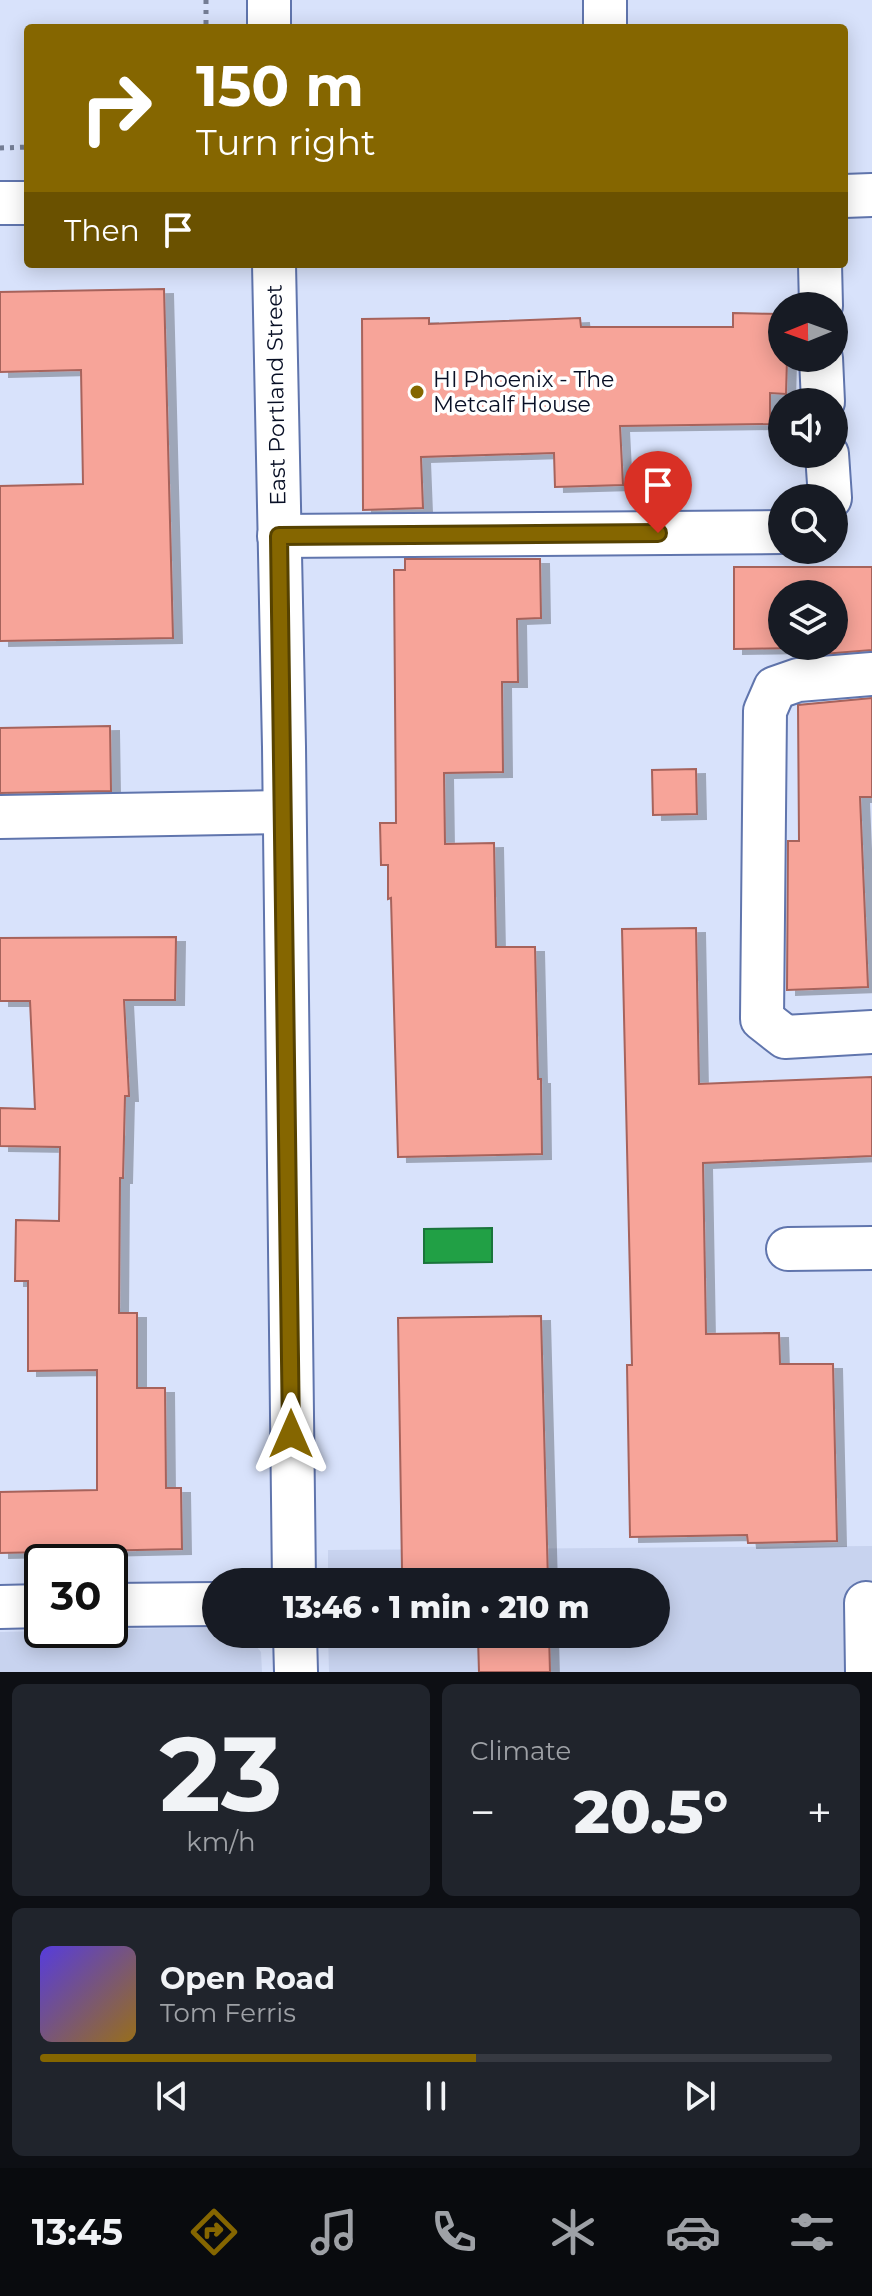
<!DOCTYPE html>
<meta charset="utf-8">
<style>
:root{--surface:#171b24;--page:#20242c;--text:#f1f3f6;--muted:#9ea1a6;--line:#363941;--accent:#856600}
body{margin:0;font-family:Montserrat,sans-serif;background:var(--page);color:var(--text);height:100vh;display:flex;flex-direction:column;font-size:30px;white-space:nowrap}
*{box-sizing:border-box;margin:0}
p{font-size:26px;color:var(--muted)}
.icon{flex:none;width:44px;height:44px;fill:none;stroke:currentColor;stroke-width:2;stroke-linecap:round;stroke-linejoin:round}
.map{position:relative;height:1672px;overflow:hidden}
.side{display:flex;flex-direction:column;gap:12px;padding:12px;background:#0d0f14;flex:1}
.side>*{flex:none}
.top-card{position:absolute;left:24px;top:24px;width:824px;height:244px;border-radius:8px;box-shadow:0 4px 20px #0003;background:#856600;color:#fff;overflow:hidden}
.needle{width:52px;rotate:269deg}
.fabs{position:absolute;left:768px;top:292px;display:grid;gap:16px}
.fabs a{display:grid;place-items:center;width:80px;height:80px;border-radius:50%;background:var(--surface);box-shadow:0 4px 20px #0003;font-size:40px}
.speed{position:absolute;left:24px;top:1544px;display:flex;gap:16px;font-size:40px;font-weight:700;text-align:center}
.speed>*{display:grid;place-content:center;width:104px;height:104px;border-radius:50%;background:var(--surface);box-shadow:0 4px 20px #0003;line-height:1}
.speed .limit{border:4px solid #111;border-radius:12px;background:#fff;color:#111}
.pin{position:absolute;display:grid;place-items:center;width:68px;height:68px;color:#fff;margin:-82px -34px;border-radius:50% 50% 50% 0;rotate:-45deg;box-shadow:0 0 8px #0007}
.pin .icon{rotate:45deg}
.me{position:absolute;width:88px;margin:-44px;rotate:0deg;stroke-linejoin:round;filter:drop-shadow(0 0 6px #0008)}
.turn{display:flex;align-items:center;gap:28px;height:168px;padding:0 40px;font-size:36px}
.turn .icon{width:104px;height:104px;stroke-width:2.5}
.turn b{display:block;font-size:56px;line-height:68px}
.then{display:flex;align-items:center;height:76px;padding:0 40px;background:#0003;gap:16px;font-size:30px}
.big{font-size:60px;font-weight:800;line-height:1.1}
.side .card{flex:1;display:flex;flex-direction:column;justify-content:center;gap:12px;min-width:0;padding:0 28px;border-radius:12px;background:var(--page)}
.side .dial{align-items:center;gap:0}
.dial b{font-size:104px;line-height:1}
.song{display:flex;align-items:center;gap:24px}
.cover{width:96px;height:96px;border-radius:12px;background:linear-gradient(135deg,hsl(250 70% 55%),hsl(40 70% 35%))}
.played{height:8px;border-radius:4px;background:linear-gradient(90deg,var(--accent) 55%,var(--line) 55%)}
.keys{display:flex;justify-content:space-around;direction:ltr}
.heat{display:flex;justify-content:space-between;align-items:center;font-size:44px;direction:ltr}
.side .tiles{flex:1;display:grid;gap:12px;grid-template-columns:1fr 1fr}
.card:last-child{grid-column:span 2}
.trip{position:absolute;left:202px;top:1568px;width:468px;height:80px;border-radius:40px;background:var(--surface);box-shadow:0 4px 20px #0003;font-weight:800;line-height:80px;text-align:center}
.dock{display:flex;height:128px;justify-content:space-around;align-items:center;background:#090b0e;color:var(--muted)}
.dock .icon{width:56px;height:56px}
.dock .on{color:var(--accent)}
.dock b{font-size:36px;color:var(--text)}
.map>svg:first-child{display:block}
.built{fill:#c8d3ef}
.water{fill:#21a045;stroke:#1a743b;stroke-width:2}
.building{fill:#f7a499;stroke:#a7635b;stroke-width:2;fill-rule:evenodd;filter:url(#shadow)}
.lines{fill:none;stroke-linecap:round;stroke-linejoin:round}
.minor-casing{stroke:#6075ad;stroke-width:46}
.path{stroke:#747d94;stroke-width:5;stroke-dasharray:4 6;stroke-linecap:butt}
.minor{stroke:#fff;stroke-width:42}
.route-casing{stroke:#564200;stroke-width:20}
.route{stroke:#856600;stroke-width:14}
.poi-dot{fill:#856600;stroke:#fff;stroke-width:3}
.labels{text-anchor:middle;dominant-baseline:central;stroke-width:7;stroke-linejoin:round;paint-order:stroke}
.poi-label{font-size:22px;fill:#080f25;stroke:#fff;text-anchor:start}
.street-label{font-size:22px;fill:#080f25;stroke:#fff}
</style>
<div class="map">
<svg width="872" height="1672" viewBox="0 0 872 1672">
<defs>
<filter id="shadow"><feDropShadow dx="9" dy="5" stdDeviation="0" flood-color="#0004"/></filter>
</defs>
<rect width="100%" height="100%" fill="#d8e2fb"/>
<!-- built -->
<g class="built">
<path d="M872,1546v126h-543l-1,-38h328v-52h-328v-32z"/>
<path d="M216,1627v7l31,1 14,17 1,20h-262v-40z"/>
</g>
<!-- water -->
<path class="water" d="M492,1228v34l-68,1v-34z"/>
<!-- building -->
<g class="building">
<path d="M164,289l9,349 -173,3v-155l83,-2 -2,-114 -81,2v-80z"/>
<path d="M733,313l49,1v44h5l-1,36 -16,-1v31l-150,2 3,59 -68,2 -1,-34 -133,4 2,51 -60,2 -1,-191 67,-1v6l151,-6 1,9h152z"/>
<path d="M405,559h135l1,59 -24,1 1,63h-16l1,90 -59,1 1,71 49,-1 2,104h39l3,132h3l1,75 -144,3 -7,-259 -3,1v-34h-7l-1,-42h16l-2,-253h11z"/>
<path d="M734,567h138v83l-74,6v-8l-64,1zM782,594h52v52h-52z"/>
<path d="M872,698v99h-12l8,190 -81,3 1,-149h11l-1,-136z"/>
<path d="M110,726l1,65 -111,2v-65z"/>
<path d="M696,769l1,45 -44,1 -1,-45z"/>
<path d="M696,928l3,156 173,-7v79l-169,7 3,171 73,-1 1,31h53l4,177 -89,2 -1,-8 -117,2 -3,-172h5l-10,-436z"/>
<path d="M176,937l-1,63h-51l5,96h-4l-2,82h-3l-1,135h18v75h28l1,100h15l1,61 -182,4v-61l97,-2v-120l-69,1v-90h-13l1,-61 43,1 1,-74 -60,-1v-38l35,1 -5,-108h-30v-63z"/>
<path d="M541,1316l7,266h-149v-13h3l-4,-251z"/>
<path d="M400,1634h149l1,38h-71l-1,-34 -78,1z"/>
</g>
<g class="lines">
<defs>
<g id="minor">
<path d="M269,0v28"/>
<path d="M605,0v28"/>
<path d="M844,196l28,-1"/>
<path d="M0,203h28"/>
<path d="M274,264l10,483 10,835"/>
<path d="M820,264l1,42"/>
<path d="M821,358l2,44"/>
<path d="M827,454l3,44"/>
<path d="M279,536l503,-4"/>
<path d="M872,674l-74,6 -23,8 -10,23 -3,308 23,18 87,-5"/>
<path d="M0,817l284,-5"/>
<path d="M788,1249l84,-1"/>
<path d="M866,1603l1,69"/>
<path d="M110,1605l106,-1"/>
<path d="M0,1607l42,-1"/>
<path d="M295,1634l1,38"/>
</g>
</defs>
<!-- minor casing -->
<use href="#minor" class="minor-casing"/>
<!-- path -->
<g class="path">
<path d="M206,0v28"/>
<path d="M0,148l28,-1"/>
</g>
<!-- minor -->
<use href="#minor" class="minor"/>
</g>
<g class="lines">
<defs>
<path id="route" d="M291,1434l-12,-898 379,-3"/>
</defs>
<!-- route casing -->
<use href="#route" class="route-casing"/>
<!-- route -->
<use href="#route" class="route"/>
</g>
<!-- markers -->
<circle class="poi-dot" cx="417" cy="392" r="8"/>
<g class="labels">
<!-- poi labels -->
<g class="poi-label">
<text x="433" y="379">HI Phoenix - The<tspan x="433" dy="25">Metcalf House</tspan></text>
</g>
<!-- street labels -->
<g class="street-label">
<text transform="translate(276 395) rotate(-91)">East Portland Street</text>
</g>
</g>
</svg>
<div class="fabs">
<a><svg class="needle" viewBox="-14 -14 28 28"><path d="M0-13l5 13h-10z" fill="#e53935"/><path d="M0 13l5-13h-10z" fill="#9ea1a6"/></svg></a>
<a><svg class="icon" aria-label="sound" viewBox="0 0 24 24"><path d="M4 9h4l5-4v14l-5-4H4zM17 9q2 3 0 6"/></svg></a>
<a><svg class="icon" aria-label="search" viewBox="0 0 24 24"><circle cx="10" cy="10" r="6"/><path d="M15 15l6 6"/></svg></a>
<a><svg class="icon" aria-label="layers" viewBox="0 0 24 24"><path d="M12 4l9 5-9 5-9-5zM3 14l9 5 9-5"/></svg></a>
</div>
<div class="speed"><div class="limit">30</div></div>
<div class="pin" style="left:658px;top:533px;background:#d93025"><svg class="icon" aria-label="arrive" viewBox="0 0 24 24"><path d="M6 21V4h12l-3 4 3 4H6"/></svg></div>
<svg class="me" style="left:291px;top:1434px" viewBox="-20 -20 40 40"><path d="M0-17L14 15 0 8-14 15z" fill="#856600" stroke="#fff" stroke-width="4"/></svg>
<div class="trip">13:46 · 1 min · 210 m</div>
<div class="top-card">
<div class="turn"><svg class="icon" aria-label="right" viewBox="0 0 24 24"><path d="M7 20v-9h11M14 6l5 5-5 5"/></svg><div><b>150 m</b>Turn right</div></div>
<div class="then">Then<svg class="icon" aria-label="arrive" viewBox="0 0 24 24"><path d="M6 21V4h12l-3 4 3 4H6"/></svg></div>
</div>
</div>
<section class="side">
<div class="tiles">
<div class="card dial"><b>23</b><p>km/h</p></div>
<div class="card"><p>Climate</p>
<div class="heat"><a>−</a><b class="big">20.5°</b><a>+</a></div>
</div>
<div class="card">
<div class="song"><i class="cover"></i><div><b>Open Road</b><p>Tom Ferris</p></div></div>
<div class="played"></div>
<div class="keys"><svg class="icon" aria-label="previous" viewBox="0 0 24 24"><path d="M18 5L8 12l10 7zM5 5v14"/></svg><svg class="icon" aria-label="pause" viewBox="0 0 24 24"><path d="M8 5v14M16 5v14"/></svg><svg class="icon" aria-label="next" viewBox="0 0 24 24"><path d="M6 5l10 7-10 7zM19 5v14"/></svg></div>
</div>
</div>
</section>
<nav class="dock">
<b>13:45</b>
<svg class="icon on" aria-label="directions" viewBox="0 0 24 24"><path d="M12 3l9 9-9 9-9-9zM9 14v-3h6M13 9l2 2-2 2"/></svg>
<svg class="icon" aria-label="music" viewBox="0 0 24 24"><path d="M9 18V5l10-2v13"/><circle cx="6" cy="18" r="3"/><circle cx="16" cy="16" r="3"/></svg>
<svg class="icon" aria-label="phone" viewBox="0 0 24 24"><path d="M5 4h4l2 5-3 2q2 4 5 5l2-3 5 2v4C11 20 4 13 5 4z"/></svg>
<svg class="icon" aria-label="climate" viewBox="0 0 24 24"><path d="M12 3v18M4 7l16 10M4 17L20 7"/></svg>
<svg class="icon" aria-label="car" viewBox="0 0 24 24"><path d="M5 17H2v-5l4-1 3-4h7l3 4 3 1v5h-3M9 17h6M6 11h13"/><circle cx="7" cy="17" r="2"/><circle cx="17" cy="17" r="2"/></svg>
<svg class="icon" aria-label="filters" viewBox="0 0 24 24"><path d="M4 7h16M4 17h16"/><circle cx="9" cy="7" r="2"/><circle cx="15" cy="17" r="2"/></svg>
</nav>
